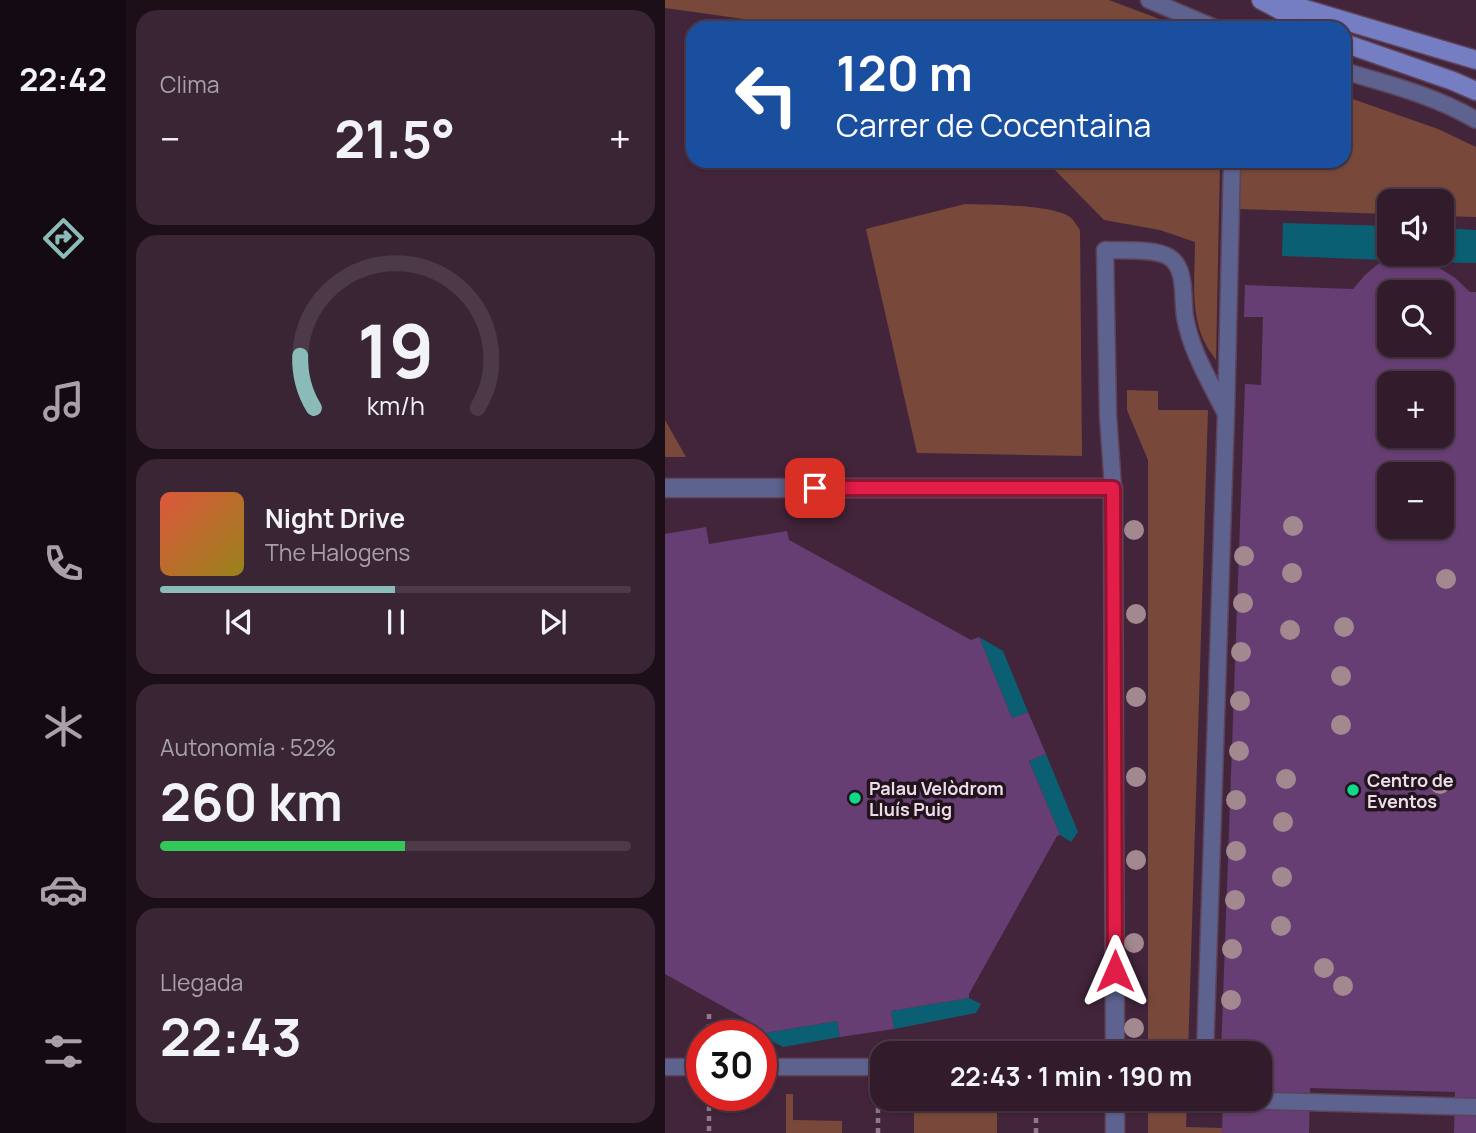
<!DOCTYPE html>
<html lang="es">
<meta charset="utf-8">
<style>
:root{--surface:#321c2c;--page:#3a2534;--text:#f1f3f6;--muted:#a8a1a9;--line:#4d3a48;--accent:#8bbbb9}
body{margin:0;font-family:Manrope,sans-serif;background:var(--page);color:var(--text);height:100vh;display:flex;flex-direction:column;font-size:26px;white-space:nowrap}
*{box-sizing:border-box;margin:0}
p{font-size:23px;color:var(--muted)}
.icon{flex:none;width:38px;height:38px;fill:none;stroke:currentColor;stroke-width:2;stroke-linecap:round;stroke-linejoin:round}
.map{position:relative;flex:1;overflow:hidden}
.drawer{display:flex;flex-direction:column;gap:10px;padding:10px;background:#1c0f18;width:539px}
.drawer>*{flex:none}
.hud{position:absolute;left:21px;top:21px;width:665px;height:147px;border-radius:21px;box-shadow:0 2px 5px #0004,0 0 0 2px var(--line);background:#1a4fa0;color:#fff;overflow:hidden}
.tools{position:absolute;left:712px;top:189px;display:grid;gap:14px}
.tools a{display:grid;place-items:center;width:77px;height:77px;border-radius:14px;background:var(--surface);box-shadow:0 2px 5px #0004,0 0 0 2px var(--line);font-size:35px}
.speed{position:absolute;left:21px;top:1020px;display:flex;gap:14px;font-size:35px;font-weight:700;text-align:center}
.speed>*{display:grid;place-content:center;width:91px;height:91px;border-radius:50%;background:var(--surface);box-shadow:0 2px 5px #0004,0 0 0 2px var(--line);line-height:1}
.speed .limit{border:10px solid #d22;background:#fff;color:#111}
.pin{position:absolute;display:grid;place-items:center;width:60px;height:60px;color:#fff;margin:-30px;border-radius:14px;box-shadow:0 4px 10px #0006}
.me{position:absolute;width:77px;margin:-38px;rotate:0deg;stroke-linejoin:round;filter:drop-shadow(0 0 5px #0008)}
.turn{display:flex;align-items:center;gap:24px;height:147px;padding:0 35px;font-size:32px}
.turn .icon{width:91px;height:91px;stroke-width:2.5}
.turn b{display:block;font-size:49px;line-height:60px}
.big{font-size:52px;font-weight:700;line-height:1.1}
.drawer .card{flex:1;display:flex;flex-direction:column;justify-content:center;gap:10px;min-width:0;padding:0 24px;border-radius:21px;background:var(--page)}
.drawer .dial{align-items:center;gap:0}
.dial svg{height:182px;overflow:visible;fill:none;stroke:var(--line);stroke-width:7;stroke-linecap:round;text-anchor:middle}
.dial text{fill:var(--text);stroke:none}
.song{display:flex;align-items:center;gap:21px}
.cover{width:84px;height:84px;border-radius:10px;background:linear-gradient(135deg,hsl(10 70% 55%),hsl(50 70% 35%))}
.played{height:7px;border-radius:4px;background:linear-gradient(90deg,var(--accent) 50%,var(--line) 50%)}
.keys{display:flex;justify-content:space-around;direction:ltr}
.heat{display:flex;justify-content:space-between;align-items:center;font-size:38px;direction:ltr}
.charge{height:10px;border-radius:5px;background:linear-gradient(90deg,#34c759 52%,var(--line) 0)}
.trip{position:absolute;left:205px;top:1041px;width:402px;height:70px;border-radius:21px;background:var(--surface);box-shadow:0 2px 5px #0004,0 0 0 2px var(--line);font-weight:700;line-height:70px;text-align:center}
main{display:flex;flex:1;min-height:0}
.tabs{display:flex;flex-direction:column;width:126px;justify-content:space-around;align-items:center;background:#140b12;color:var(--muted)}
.tabs .icon{width:49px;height:49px}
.tabs .selected{color:var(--accent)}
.tabs b{font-size:32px;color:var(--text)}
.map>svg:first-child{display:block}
.green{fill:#78493a}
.water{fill:#0b5f72}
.building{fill:#673e73;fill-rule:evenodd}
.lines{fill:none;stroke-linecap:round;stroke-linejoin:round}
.lane-casing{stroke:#5e4257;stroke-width:19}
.street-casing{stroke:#5e4257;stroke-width:21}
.secondary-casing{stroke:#5e4257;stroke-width:21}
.path{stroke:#907789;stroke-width:4.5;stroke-dasharray:5 5;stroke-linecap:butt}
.lane{stroke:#5d628f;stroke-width:16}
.street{stroke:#5d628f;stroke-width:18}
.secondary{stroke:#757dc3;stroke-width:18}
.tree{fill:#a2898f}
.route-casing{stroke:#92132f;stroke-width:18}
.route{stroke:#e11d48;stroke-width:12}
.poi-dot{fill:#10d98a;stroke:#21141d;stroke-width:2.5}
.labels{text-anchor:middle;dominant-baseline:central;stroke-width:7;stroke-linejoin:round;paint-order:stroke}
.poi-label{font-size:18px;font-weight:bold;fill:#eedbe8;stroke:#21141d;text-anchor:start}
</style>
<main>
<nav class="tabs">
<b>22:42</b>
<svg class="icon selected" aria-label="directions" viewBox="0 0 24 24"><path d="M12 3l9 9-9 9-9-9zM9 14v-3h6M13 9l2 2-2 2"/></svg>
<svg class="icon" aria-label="music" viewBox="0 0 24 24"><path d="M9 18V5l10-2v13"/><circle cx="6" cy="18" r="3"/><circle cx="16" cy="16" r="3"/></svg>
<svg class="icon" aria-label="phone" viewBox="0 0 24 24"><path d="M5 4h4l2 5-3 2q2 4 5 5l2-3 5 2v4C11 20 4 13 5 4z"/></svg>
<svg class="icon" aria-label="climate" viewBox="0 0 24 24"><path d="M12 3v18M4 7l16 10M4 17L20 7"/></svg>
<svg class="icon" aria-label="car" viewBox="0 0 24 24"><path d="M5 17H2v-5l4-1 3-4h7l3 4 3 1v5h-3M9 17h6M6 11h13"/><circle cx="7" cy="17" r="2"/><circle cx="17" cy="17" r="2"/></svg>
<svg class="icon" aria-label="filters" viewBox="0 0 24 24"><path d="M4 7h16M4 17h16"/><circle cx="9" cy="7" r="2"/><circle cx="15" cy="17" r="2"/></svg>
</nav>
<section class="drawer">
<div class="card"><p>Clima</p>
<div class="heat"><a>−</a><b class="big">21.5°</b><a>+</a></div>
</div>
<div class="card dial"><svg viewBox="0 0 100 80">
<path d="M14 69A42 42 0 1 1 86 69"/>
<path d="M14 69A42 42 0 0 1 8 46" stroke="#8bbbb9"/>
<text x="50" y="56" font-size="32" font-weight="700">19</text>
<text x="50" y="72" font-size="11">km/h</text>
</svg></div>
<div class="card">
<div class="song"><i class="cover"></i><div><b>Night Drive</b><p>The Halogens</p></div></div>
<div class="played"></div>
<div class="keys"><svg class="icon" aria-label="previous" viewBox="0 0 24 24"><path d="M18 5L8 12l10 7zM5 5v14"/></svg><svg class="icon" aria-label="pause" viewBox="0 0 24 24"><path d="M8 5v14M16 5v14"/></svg><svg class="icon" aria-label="next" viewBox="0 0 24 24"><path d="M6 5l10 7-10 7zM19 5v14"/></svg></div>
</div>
<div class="card"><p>Autonomía · 52%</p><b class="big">260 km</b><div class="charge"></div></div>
<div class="card"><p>Llegada</p><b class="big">22:43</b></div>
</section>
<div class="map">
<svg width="811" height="1133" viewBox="0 0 811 1133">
<rect width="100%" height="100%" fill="#43253b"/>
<!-- green -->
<g class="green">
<path d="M0,0h444l74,28h-373l-145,-20z"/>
<path d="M679,96l94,33 38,18v70l-34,-1v-15h-53v13l-150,-5 1,-48h104z"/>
<path d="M388,161h167l-4,199c-4,-6 -9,-12 -12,-19 -14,-30 -9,-67 -9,-99l-35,-12 -56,-10 -52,-53z"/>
<path d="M300,204c23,1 86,0 105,13 4,3 7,9 10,13l2,226 -165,-3 -51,-224z"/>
<path d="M462,390l31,1v19h50l-20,643h-40v-593l-21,-50z"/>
<path d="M0,420l21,37h-21z"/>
<path d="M121,1094h7v26l49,1v12h-56z"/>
<path d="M483,1099h39l-1,28 36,1v5h-74z"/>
<rect x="249" y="1107" width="83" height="26"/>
</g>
<!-- water -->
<g class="water">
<path d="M618,223l106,3v28h10l-14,6 -103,-4z"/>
<path d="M777,228l34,2v33l-46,-1 -18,-8h30z"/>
<path d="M314,637l24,14 25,61 -16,6z"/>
<path d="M381,754l32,78 -7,10 -11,-7 -31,-74z"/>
<path d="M304,998l12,6 -5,9 -82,16 -3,-18z"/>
<path d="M172,1021l3,16 -57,10 -24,-13z"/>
</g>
<!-- building -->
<g class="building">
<path d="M734,254h13l18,8 25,16 15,14h6v841h-22l1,-41 -145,-4 -1,45h-87l1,-34h37v-45h-39l24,-670 16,1 2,-68h-19l1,-32 108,4 12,-14 13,-11zM724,292h53v53h-53zM724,383h53v53h-53zM724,474h53v53h-53z"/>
<path d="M41,527l3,17 78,-13 2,9 182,100 8,-3 33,81 16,-6 18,42 -17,7 31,74 -3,1 -88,158v4l-78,13 3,18 -54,8 -3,-16 -78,13 -1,-8 -93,-52v-440z"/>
</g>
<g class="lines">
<defs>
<g id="lane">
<path d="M484,0l66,28"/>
<path d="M679,71c44,13 92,25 132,49"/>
<path d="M448,488l-5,-73 -3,-165c17,1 50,-2 64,7 18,11 13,42 16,60 6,34 25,65 40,95"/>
<path d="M540,1054l21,-640 6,-253"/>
<path d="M0,1067h37"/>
<path d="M96,1067h121"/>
<path d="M539,1099l272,8"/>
</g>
<g id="street">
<path d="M0,488h448l2,566"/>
<path d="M450,1099v34"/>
</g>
<g id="secondary">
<path d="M596,0l53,28"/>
<path d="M610,0l201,60"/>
<path d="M679,43l109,38 23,10"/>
</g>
</defs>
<!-- lane casing -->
<use href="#lane" class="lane-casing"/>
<!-- street casing -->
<use href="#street" class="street-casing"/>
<!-- secondary casing -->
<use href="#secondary" class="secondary-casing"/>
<!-- path -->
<g class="path">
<path d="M44,1014v22"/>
<path d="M371,1054v-13"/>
<path d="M44,1096v37"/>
<path d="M213,1133v-47"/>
<path d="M371,1133v-34"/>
</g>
<!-- lane -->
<use href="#lane" class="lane"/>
<!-- street -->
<use href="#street" class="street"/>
<!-- secondary -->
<use href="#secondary" class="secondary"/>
</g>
<!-- trees -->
<g class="tree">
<circle cx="628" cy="526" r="10"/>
<circle cx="469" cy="530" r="10"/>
<circle cx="579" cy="556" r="10"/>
<circle cx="627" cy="573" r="10"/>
<circle cx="781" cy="579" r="10"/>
<circle cx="578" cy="603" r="10"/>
<circle cx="471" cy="614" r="10"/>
<circle cx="679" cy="627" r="10"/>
<circle cx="625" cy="630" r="10"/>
<circle cx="576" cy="652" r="10"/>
<circle cx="676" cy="676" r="10"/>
<circle cx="471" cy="697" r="10"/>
<circle cx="575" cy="701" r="10"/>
<circle cx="676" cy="725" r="10"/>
<circle cx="574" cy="751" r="10"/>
<circle cx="471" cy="777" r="10"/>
<circle cx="621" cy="779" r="10"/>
<circle cx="775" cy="784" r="10"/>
<circle cx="571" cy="800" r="10"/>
<circle cx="618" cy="822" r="10"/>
<circle cx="571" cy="851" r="10"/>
<circle cx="471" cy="860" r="10"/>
<circle cx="617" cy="877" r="10"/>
<circle cx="570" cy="900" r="10"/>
<circle cx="616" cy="926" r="10"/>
<circle cx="469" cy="943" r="10"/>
<circle cx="567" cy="949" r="10"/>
<circle cx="659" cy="968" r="10"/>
<circle cx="678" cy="986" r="10"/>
<circle cx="566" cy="1000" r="10"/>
<circle cx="469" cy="1028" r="10"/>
</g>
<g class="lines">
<defs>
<path id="route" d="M150,488h298l2,483"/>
</defs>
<!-- route casing -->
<use href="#route" class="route-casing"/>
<!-- route -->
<use href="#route" class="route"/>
</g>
<!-- markers -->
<g class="poi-dot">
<circle cx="688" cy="790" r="7"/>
<circle cx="190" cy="798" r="7"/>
</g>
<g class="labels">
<!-- poi labels -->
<g class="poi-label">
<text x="702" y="780">Centro de<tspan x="702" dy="21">Eventos</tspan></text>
<text x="204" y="788">Palau Velòdrom<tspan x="204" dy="21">Lluís Puig</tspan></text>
</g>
</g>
</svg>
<div class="tools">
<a><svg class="icon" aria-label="sound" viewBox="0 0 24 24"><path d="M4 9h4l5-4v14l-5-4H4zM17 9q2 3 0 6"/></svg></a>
<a><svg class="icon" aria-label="search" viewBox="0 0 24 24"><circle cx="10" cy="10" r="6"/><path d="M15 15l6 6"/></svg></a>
<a>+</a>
<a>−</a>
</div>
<div class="speed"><div class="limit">30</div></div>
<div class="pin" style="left:150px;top:488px;background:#d93025"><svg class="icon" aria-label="arrive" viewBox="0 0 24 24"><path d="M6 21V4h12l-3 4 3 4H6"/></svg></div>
<svg class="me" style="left:450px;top:971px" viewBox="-20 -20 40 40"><path d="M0-17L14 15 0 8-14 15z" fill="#e11d48" stroke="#fff" stroke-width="4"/></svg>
<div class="trip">22:43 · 1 min · 190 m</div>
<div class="hud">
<div class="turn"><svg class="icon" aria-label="left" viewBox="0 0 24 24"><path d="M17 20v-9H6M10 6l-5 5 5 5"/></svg><div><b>120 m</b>Carrer de Cocentaina</div></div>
</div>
</div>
</main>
